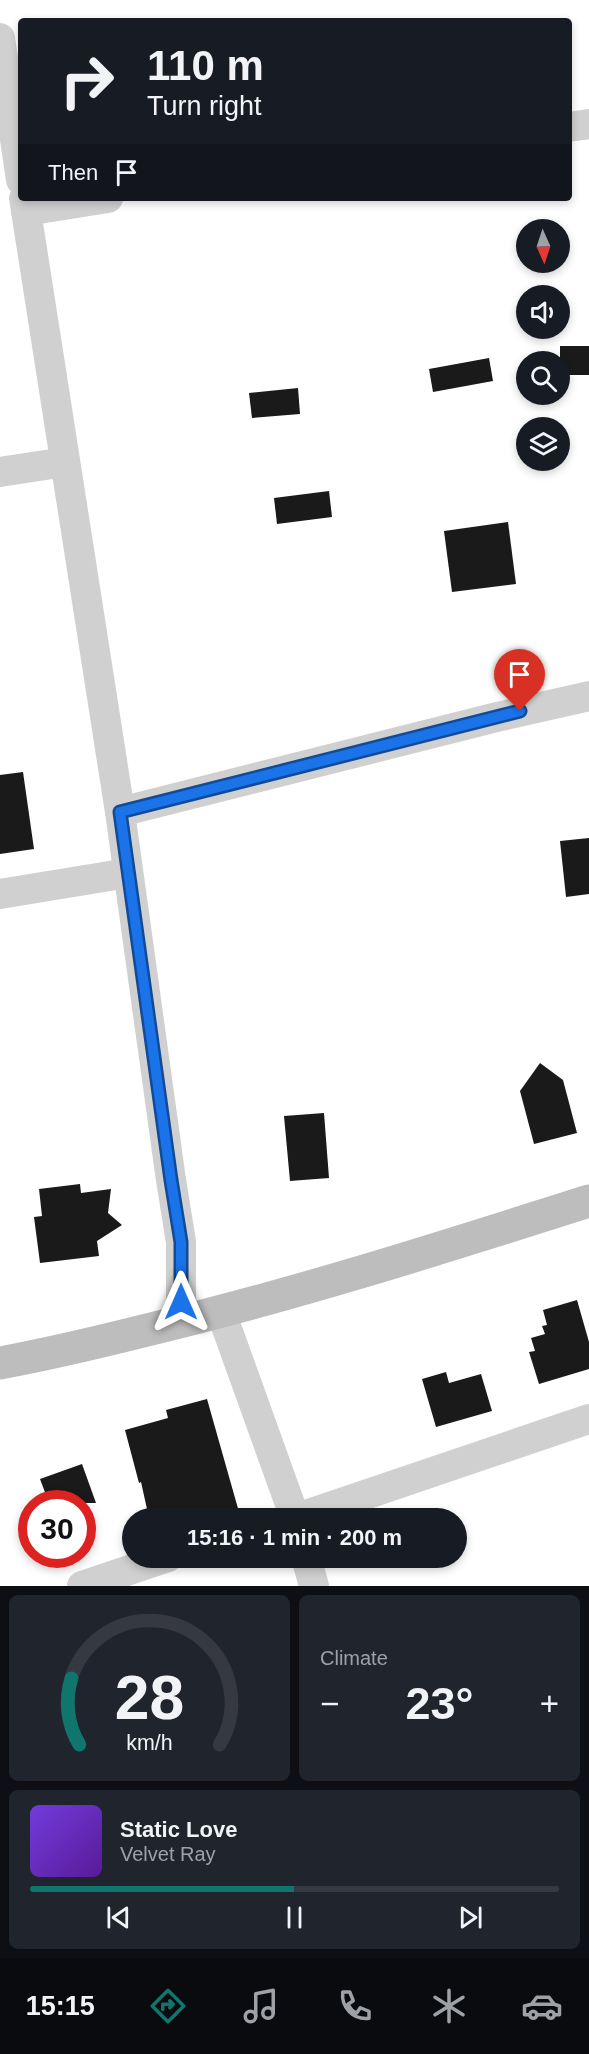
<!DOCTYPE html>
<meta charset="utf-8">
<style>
:root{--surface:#171b24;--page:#20242c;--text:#f1f3f6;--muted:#9ea1a6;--line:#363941;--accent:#0f766e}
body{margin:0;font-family:Helvetica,sans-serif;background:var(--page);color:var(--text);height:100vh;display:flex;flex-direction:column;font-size:22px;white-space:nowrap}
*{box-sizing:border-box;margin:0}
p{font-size:20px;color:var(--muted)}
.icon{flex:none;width:33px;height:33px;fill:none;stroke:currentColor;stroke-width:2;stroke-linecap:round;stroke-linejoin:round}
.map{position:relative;height:1586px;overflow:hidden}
.side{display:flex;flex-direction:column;gap:9px;padding:9px;background:#0d0f14;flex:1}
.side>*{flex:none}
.banner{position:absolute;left:18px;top:18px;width:554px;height:183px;border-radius:6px;box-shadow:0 3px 9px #0003;background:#171b24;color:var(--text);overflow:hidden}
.needle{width:39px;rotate:177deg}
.tools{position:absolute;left:516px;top:219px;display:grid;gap:12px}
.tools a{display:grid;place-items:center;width:54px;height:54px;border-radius:50%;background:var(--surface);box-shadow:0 3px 9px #0003;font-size:30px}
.speed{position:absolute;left:18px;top:1490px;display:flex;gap:12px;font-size:30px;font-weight:700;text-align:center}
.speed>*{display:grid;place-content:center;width:78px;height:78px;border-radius:50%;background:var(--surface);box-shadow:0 3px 9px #0003;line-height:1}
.speed .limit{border:9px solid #d22;background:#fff;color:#111}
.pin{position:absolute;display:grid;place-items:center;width:51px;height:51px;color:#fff;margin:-62px -26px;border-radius:50% 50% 50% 0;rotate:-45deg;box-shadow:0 0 6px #0007}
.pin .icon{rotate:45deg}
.me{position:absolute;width:66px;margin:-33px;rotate:0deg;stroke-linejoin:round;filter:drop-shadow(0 0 4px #0008)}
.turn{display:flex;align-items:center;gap:21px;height:126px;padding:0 30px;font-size:27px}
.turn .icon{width:78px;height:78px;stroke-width:2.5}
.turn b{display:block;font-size:42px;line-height:51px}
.then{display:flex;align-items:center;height:57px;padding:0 30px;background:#0003;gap:12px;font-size:22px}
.big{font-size:45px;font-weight:700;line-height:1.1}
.side .widget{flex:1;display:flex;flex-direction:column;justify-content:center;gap:9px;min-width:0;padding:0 21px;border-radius:9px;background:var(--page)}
.side .dial{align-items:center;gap:0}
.dial svg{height:156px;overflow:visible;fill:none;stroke:var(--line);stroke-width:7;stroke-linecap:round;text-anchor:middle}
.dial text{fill:var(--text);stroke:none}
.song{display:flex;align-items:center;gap:18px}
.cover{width:72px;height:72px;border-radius:9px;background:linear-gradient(135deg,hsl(260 70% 55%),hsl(270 70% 35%))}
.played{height:6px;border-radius:3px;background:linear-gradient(90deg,var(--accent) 50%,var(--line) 50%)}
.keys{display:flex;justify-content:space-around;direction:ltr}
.heat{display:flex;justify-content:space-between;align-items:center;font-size:33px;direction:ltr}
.side .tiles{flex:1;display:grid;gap:9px;grid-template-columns:1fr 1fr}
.widget:last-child{grid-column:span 2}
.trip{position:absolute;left:122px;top:1508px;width:345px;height:60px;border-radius:30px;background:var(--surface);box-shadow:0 3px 9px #0003;font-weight:700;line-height:60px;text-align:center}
.tab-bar{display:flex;height:96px;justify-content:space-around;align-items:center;background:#090b0e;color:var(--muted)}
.tab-bar .icon{width:42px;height:42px}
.tab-bar .current{color:var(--accent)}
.tab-bar b{font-size:27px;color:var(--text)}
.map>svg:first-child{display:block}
.building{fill:#1a1a1a}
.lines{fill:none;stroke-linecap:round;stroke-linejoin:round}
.street{stroke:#d0d0d0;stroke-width:30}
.secondary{stroke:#bdbdbd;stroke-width:33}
.route-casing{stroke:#114b97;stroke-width:15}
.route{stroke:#1a73e8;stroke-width:10}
</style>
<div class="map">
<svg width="589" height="1586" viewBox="0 0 589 1586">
<rect width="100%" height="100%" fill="#fff"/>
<!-- building -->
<g class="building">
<rect x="560" y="346" width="29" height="29"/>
<path d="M489,358l4,23 -60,11 -4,-23z"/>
<path d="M298,388l2,26 -48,4 -3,-25z"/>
<path d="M329,491l3,26 -55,7 -3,-26z"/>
<path d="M508,522l8,62 -64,8 -8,-61z"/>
<path d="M23,772l11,77 -34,5v-79z"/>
<path d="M589,838v56l-23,3 -6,-56z"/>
<path d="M540,1063l23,17 14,53 -43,11 -14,-53z"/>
<path d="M324,1113l5,65 -39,3 -6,-65z"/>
<path d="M80,1184l1,9 30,-4 -3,24 14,12 -25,16 2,15 -59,7 -6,-46 8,-1 -3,-27z"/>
<path d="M577,1300l12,42v27l-50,15 -10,-32 6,-1 -4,-13 14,-4 -3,-8 5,-1 -4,-15z"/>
<path d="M446,1372l3,11 32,-9 11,37 -56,16 -14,-48z"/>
<path d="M207,1399l32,113 -24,6h-66l-8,-36 -2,1 -14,-53 43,-12 -2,-8z"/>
<path d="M82,1464l14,39h-47l-9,-24z"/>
</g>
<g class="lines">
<!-- street -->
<g class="street">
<path d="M0,38l21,142"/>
<path d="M568,127l21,-3"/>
<path d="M24,198l96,614 51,368 10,62v80"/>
<path d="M26,211l82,-13"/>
<path d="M0,472l65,-10"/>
<path d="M120,812l377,-95 92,-21"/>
<path d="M0,894l128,-21"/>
<path d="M221,1312l74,206"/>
<path d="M297,1518l292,-99"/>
<path d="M306,1557l8,29"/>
<path d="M82,1586l86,-29"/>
</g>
<!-- secondary -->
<path class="secondary" d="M0,1363c48,-9 95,-20 143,-32 151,-36 298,-83 446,-130"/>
</g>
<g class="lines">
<defs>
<path id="route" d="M181,1302v-60l-10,-62 -51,-368 400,-101"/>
</defs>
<!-- route casing -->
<use href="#route" class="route-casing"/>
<!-- route -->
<use href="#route" class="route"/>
</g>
</svg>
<div class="tools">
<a><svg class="needle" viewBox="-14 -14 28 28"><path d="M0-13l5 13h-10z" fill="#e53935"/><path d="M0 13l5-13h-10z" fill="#9ea1a6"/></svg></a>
<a><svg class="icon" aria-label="sound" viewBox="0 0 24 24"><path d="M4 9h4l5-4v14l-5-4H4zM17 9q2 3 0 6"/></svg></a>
<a><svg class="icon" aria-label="search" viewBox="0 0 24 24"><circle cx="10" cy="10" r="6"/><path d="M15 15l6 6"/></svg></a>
<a><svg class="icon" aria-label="layers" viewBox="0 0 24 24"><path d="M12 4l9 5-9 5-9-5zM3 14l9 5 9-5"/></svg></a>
</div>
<div class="speed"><div class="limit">30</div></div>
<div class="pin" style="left:520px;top:711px;background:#d93025"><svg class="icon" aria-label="arrive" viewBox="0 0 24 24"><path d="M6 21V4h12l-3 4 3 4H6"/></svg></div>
<svg class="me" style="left:181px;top:1302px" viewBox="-20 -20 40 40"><path d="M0-17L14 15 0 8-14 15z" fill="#1a73e8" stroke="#fff" stroke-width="4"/></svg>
<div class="trip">15:16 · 1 min · 200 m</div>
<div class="banner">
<div class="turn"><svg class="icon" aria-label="right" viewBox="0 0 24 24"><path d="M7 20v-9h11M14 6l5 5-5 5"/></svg><div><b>110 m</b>Turn right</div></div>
<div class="then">Then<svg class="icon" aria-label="arrive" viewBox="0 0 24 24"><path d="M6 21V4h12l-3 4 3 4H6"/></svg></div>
</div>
</div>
<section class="side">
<div class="tiles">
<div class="widget dial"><svg viewBox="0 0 100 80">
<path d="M14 69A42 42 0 1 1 86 69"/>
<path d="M14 69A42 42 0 0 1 10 35" stroke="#0f766e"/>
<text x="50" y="56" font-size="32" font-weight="700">28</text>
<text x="50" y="72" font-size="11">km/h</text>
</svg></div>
<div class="widget"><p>Climate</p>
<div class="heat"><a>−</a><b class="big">23°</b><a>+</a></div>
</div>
<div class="widget">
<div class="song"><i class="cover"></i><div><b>Static Love</b><p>Velvet Ray</p></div></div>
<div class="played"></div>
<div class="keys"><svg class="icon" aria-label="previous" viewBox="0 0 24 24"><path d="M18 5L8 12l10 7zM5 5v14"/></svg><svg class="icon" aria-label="pause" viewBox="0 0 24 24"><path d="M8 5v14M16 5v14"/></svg><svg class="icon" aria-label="next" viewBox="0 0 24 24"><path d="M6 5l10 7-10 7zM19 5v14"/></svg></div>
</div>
</div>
</section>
<nav class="tab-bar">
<b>15:15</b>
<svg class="icon current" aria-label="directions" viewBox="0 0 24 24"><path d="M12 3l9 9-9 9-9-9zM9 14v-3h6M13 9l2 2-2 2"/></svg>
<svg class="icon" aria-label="music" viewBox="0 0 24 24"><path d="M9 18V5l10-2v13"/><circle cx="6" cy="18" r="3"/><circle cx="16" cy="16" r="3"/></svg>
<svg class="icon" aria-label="phone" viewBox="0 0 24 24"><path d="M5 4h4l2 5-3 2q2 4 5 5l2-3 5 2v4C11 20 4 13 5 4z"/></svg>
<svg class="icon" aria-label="climate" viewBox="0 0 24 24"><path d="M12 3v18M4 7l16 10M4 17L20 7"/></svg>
<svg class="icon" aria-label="car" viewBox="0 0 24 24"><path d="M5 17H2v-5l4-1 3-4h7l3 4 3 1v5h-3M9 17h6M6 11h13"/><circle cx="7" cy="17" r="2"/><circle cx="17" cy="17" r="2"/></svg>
</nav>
